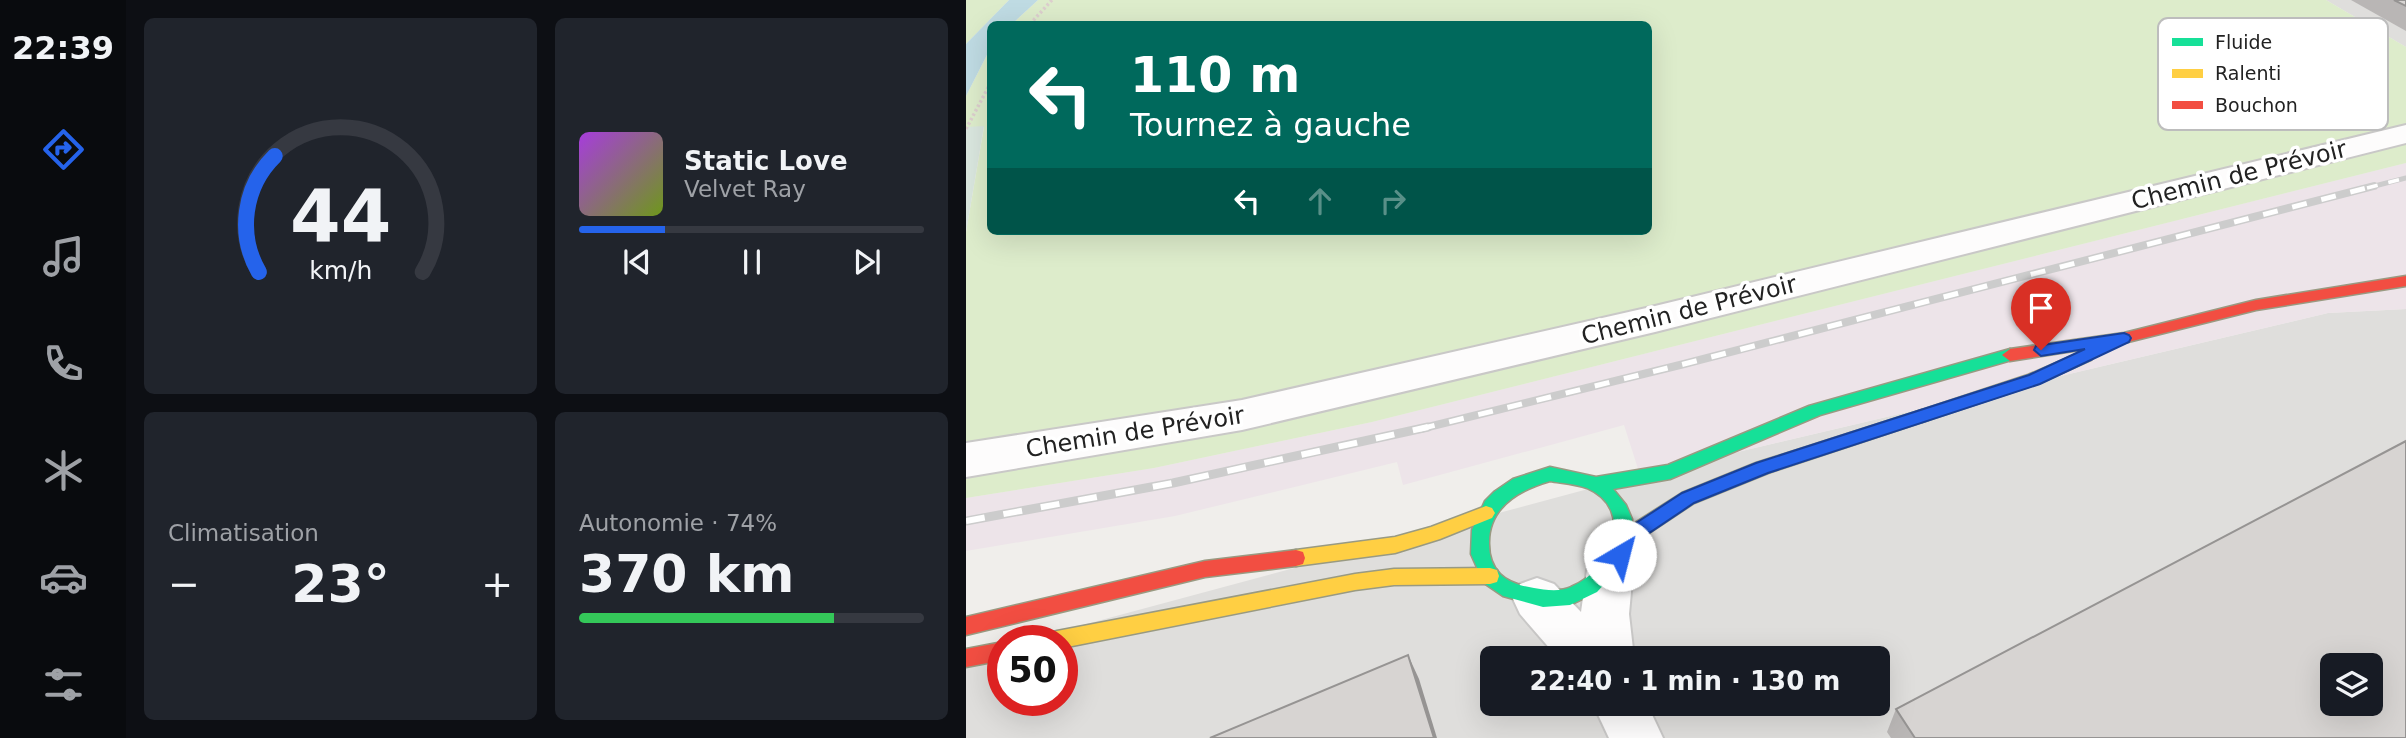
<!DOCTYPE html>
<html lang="fr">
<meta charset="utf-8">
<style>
:root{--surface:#171b24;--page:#20242c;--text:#f1f3f6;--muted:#9ea1a6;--line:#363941;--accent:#2563eb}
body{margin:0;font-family:"DejaVu Sans",sans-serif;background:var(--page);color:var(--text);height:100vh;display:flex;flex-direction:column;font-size:26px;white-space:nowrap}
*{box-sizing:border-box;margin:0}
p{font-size:23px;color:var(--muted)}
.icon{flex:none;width:38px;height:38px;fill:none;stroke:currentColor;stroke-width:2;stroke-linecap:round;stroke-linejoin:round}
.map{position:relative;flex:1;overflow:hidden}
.drawer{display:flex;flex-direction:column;gap:18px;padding:18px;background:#0d0f14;width:840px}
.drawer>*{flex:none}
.hud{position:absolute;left:21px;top:21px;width:665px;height:214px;border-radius:10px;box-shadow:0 7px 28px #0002;background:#00695c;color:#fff;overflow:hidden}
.fabs{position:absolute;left:1354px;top:653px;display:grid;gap:14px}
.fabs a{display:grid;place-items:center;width:63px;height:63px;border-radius:10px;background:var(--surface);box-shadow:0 7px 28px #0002;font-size:35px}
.speed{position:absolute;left:21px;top:625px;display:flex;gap:14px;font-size:35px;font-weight:700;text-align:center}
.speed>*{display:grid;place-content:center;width:91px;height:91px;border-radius:50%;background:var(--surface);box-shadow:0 7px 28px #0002;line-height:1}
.speed .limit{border:10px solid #d22;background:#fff;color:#111}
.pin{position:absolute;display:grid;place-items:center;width:60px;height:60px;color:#fff;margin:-72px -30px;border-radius:50% 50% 50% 0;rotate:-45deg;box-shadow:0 0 7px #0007}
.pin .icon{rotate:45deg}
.me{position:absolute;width:77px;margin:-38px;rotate:37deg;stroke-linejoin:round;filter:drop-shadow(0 0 5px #0008)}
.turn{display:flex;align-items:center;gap:24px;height:147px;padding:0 28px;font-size:32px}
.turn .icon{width:91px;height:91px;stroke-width:2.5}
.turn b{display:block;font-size:49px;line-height:60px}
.lanes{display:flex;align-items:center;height:66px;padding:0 28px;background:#0003;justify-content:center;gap:35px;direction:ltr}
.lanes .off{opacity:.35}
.big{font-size:52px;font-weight:700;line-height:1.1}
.drawer .widget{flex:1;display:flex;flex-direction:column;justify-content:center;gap:10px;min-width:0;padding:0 24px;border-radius:10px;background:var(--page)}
.drawer .dial{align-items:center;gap:0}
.dial svg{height:182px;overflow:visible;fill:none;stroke:var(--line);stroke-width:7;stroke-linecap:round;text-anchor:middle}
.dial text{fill:var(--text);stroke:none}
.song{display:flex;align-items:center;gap:21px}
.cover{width:84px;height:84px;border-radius:10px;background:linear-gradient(135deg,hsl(280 70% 55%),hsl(80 70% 35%))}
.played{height:7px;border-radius:4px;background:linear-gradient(90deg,var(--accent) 25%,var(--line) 25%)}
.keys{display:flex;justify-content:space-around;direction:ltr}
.heat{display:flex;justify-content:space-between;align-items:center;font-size:38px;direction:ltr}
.charge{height:10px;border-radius:5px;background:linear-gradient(90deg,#34c759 74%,var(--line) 0)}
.drawer .tiles{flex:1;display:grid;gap:18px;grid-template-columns:repeat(2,1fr)}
.trip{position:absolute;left:514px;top:646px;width:410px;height:70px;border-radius:10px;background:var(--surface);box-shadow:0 7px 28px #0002;font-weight:700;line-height:70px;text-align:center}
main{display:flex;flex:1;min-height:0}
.tab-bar{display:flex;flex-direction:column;width:126px;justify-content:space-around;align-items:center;background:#090b0e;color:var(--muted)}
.tab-bar .icon{width:49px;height:49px}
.tab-bar .selected{color:var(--accent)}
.tab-bar b{font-size:32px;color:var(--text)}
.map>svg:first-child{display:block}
.residential{fill:#dfdedc;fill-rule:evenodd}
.industrial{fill:#ede4e9}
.grass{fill:#ddeccb}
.wetland{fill:#d9e6de}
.water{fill:#bfdbe3}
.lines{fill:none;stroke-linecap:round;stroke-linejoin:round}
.street-casing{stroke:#c9c8c7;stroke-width:4}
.fast-casing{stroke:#999a82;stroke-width:3}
.slow-casing{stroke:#999a82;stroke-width:3}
.jam-casing{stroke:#999a82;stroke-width:3}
.path{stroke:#dccecd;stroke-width:3.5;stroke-dasharray:2.5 2.5;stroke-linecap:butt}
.street{fill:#fdfcfc;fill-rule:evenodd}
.fast{fill:#16e098;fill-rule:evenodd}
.slow{fill:#ffcf43;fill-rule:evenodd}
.jam{fill:#f24e42;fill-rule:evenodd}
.rail-far2-casing{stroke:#ccc;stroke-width:5}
.rail-far1-casing{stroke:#ccc;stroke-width:8}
.rail-casing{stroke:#ccc;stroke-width:9}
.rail-far2{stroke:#fff;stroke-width:3.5;stroke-dasharray:11;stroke-linecap:butt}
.rail-far1{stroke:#fff;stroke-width:5;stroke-dasharray:15;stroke-linecap:butt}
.rail{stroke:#fff;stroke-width:6;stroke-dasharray:19;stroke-linecap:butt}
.wall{fill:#b9b6b5}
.shaded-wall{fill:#969493}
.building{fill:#d7d4d2;stroke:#969493;stroke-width:2;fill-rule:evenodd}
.route{fill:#2563eb;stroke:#184099;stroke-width:2}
.labels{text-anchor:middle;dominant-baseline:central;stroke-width:7;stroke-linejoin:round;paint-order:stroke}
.street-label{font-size:24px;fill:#222;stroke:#fff}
.key{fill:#fff;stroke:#bdbdbd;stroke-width:2}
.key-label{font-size:19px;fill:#222}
</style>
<main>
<nav class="tab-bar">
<b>22:39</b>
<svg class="icon selected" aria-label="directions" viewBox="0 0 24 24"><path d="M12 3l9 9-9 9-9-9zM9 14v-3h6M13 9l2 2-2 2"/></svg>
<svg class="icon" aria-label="music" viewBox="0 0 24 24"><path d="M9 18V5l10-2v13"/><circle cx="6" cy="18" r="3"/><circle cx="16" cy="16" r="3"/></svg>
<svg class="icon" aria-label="phone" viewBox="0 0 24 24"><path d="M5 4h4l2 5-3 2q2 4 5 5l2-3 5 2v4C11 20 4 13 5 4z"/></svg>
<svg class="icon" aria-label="climate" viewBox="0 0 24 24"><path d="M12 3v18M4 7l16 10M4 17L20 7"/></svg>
<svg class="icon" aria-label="car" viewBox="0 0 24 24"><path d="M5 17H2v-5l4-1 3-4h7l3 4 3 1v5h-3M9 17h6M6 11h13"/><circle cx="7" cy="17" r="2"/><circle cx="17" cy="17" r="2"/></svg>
<svg class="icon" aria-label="filters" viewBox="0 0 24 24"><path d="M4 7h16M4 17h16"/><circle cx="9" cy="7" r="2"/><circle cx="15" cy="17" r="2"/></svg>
</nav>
<section class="drawer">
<div class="tiles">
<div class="widget dial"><svg viewBox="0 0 100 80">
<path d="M14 69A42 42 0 1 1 86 69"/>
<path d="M14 69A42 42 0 0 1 21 18" stroke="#2563eb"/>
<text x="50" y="56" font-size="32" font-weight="700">44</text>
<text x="50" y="72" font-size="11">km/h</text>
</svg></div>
<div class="widget">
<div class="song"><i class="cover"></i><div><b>Static Love</b><p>Velvet Ray</p></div></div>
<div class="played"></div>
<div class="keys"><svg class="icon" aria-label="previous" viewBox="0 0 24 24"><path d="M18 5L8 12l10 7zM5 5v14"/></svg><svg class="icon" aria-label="pause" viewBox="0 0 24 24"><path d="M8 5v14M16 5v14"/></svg><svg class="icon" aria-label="next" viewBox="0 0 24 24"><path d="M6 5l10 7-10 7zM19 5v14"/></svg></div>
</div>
<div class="widget"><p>Climatisation</p>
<div class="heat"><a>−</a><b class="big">23°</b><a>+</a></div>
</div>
<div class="widget"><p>Autonomie · 74%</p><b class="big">370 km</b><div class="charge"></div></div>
</div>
</section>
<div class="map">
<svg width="1440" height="738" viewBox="0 0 1440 738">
<rect width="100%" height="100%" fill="#f0eeeb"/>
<!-- residential -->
<g class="residential">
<path d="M1360,0h80v47z"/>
<path d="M1440,309v429h-1440v-81l37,-10v53h59v-60h-35l613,-165 688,-162zM527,658h385v46h-385zM1367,665h38v39h-38z"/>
</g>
<!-- industrial -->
<path class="industrial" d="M1440,163v146l-78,4 -688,162 -16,-50 -221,60 -6,-23 -222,54 -209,35v-53l188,-30 218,-46z"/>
<!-- grass -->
<g class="grass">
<path d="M0,0h43l-43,44z"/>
<path d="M72,0h1288l80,47v116l-1034,259 -218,46 -188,30v-266l18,-105h-18v-31l24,-47v182h658v-207h-636z"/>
</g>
<!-- wetland -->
<path class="wetland" d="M18,126l-18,106v-105z"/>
<!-- water -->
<path class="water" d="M43,0h29l-26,24h-22v25l-24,47v-52z"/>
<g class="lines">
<defs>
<g id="street">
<path d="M1440,125v18l-751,189 -413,98 -276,47v-34l276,-43 413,-94z"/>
<path d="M644,550l16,6 7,14 -4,44 5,44h-76l-38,-44 -7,-15 7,-15 17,-6 17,6 27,28 6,-42 7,-14z"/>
<path d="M627,704h54l16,34h-54z"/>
</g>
<g id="fast">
<path d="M1044,349l5,2 3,4 -3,4 -195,56 -150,64 -57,10 13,16 6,14 1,15 -4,15 -10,19 -22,24 -27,13 -27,2 -40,-11 -19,-13 -13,-29 1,-24 13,-29 9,-9 19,-13 37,-12 46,10 72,-12 141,-59zM584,481c12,2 26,3 37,7 50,22 23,83 -16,99 -11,5 -26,3 -37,1 -12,-2 -25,-5 -34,-14 -8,-8 -11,-19 -11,-30 -1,-37 30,-54 61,-63z"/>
<path d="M1120,350l5,2 3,4 -3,4 -51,23 -118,39 -6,-2 -2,-4 2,-4 112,-37z"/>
</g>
<g id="slow">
<path d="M520,506l6,2 3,5 -3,5 -52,21 -45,14 -99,13 -7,-2 -2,-6 2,-6 7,-2 99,-13 36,-10z"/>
<path d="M524,568l7,2 2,6 -2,6 -7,2 -96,1 -39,5 -293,58v-8h-15l3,-7 7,-2 298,-57 39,-5z"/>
</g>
<g id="jam">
<path d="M1440,276v10l-150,24 -132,33 -114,18 -8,-6 8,-6 114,-16 132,-33z"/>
<path d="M956,410l6,2 2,4 -2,4 -160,53 -74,30 -63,42 -6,2 -6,-2 -3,-6 3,-6 63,-40 74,-30z"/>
<path d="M330,550l7,2 2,6 -2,6 -7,2 -91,11 -239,58v-18l239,-56z"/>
<path d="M37,642v18l-37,7v-18z"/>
</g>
</defs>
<!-- street casing -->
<use href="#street" class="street-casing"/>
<!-- fast casing -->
<use href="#fast" class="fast-casing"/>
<!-- slow casing -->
<use href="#slow" class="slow-casing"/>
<!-- jam casing -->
<use href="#jam" class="jam-casing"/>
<!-- path -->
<g class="path">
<path d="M64,24l22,-24"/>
<path d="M0,129l24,-45"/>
</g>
<!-- street -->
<use href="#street" class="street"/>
<!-- fast -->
<use href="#fast" class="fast"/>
<!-- slow -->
<use href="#slow" class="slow"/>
<!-- jam -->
<use href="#jam" class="jam"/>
<defs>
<path id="rail-far2" d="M1401,188l39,-10"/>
<path id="rail-far1" d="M454,429l264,-65 690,-178"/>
<path id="rail" d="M0,521l207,-38 255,-56"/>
</defs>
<!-- rail-far2 casing -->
<use href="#rail-far2" class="rail-far2-casing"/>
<!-- rail-far1 casing -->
<use href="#rail-far1" class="rail-far1-casing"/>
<!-- rail casing -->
<use href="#rail" class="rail-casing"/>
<!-- rail-far2 -->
<use href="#rail-far2" class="rail-far2"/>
<!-- rail-far1 -->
<use href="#rail-far1" class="rail-far1"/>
<!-- rail -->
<use href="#rail" class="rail"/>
</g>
<!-- wall -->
<g class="wall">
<path d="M1385,0h55v31z"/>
<path d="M930,709l510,29h-515l-4,-6z"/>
</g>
<!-- shaded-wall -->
<path class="shaded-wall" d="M442,655l11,24 18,59h-3z"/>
<!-- building -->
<g class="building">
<path d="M1428,0h12v6z"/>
<path d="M1440,441v297h-491l-19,-29zM1367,665h38v39h-38z"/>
<path d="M442,655l26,83h-224z"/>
</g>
<!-- route -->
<path class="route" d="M1158,333l5,2 2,3 -2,4 -89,42 -272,89 -74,30 -61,41 -7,17 -6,3 -7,-3 -3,-6 9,-21 63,-41 74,-30 273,-88 56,-26 -44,7 -7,-6 2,-4z"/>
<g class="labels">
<!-- street labels -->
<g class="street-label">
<text transform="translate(1273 175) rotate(-14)">Chemin de Prévoir</text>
<text transform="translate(723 310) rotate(-14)">Chemin de Prévoir</text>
<text transform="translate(169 432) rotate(-9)">Chemin de Prévoir</text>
</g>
</g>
<!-- legend -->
<rect x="1192" y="18" width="230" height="112" rx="10" class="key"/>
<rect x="1206" y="38" width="31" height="8" fill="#16e098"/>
<rect x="1206" y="69" width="31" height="9" fill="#ffcf43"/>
<rect x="1206" y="101" width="31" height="8" fill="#f24e42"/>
<g class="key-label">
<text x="1249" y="49">Fluide</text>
<text x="1249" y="80">Ralenti</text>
<text x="1249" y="112">Bouchon</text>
</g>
</svg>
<div class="fabs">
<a><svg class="icon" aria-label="layers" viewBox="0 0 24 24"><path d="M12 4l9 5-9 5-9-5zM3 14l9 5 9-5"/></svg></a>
</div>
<div class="speed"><div class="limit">50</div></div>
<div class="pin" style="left:1075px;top:350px;background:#d93025"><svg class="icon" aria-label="arrive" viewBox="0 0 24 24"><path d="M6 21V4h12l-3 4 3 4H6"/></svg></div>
<svg class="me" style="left:654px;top:555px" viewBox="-20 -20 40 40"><circle r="19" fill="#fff"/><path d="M0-13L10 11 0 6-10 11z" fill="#2563eb"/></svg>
<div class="trip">22:40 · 1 min · 130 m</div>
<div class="hud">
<div class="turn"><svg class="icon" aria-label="left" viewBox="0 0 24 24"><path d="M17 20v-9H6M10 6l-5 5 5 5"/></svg><div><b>110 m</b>Tournez à gauche</div></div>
<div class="lanes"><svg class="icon" aria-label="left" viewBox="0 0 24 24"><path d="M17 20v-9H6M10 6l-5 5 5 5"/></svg><svg class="icon off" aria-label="ahead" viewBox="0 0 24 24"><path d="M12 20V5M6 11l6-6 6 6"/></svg><svg class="icon off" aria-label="right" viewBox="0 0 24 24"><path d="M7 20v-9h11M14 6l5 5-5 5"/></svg></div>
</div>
</div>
</main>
